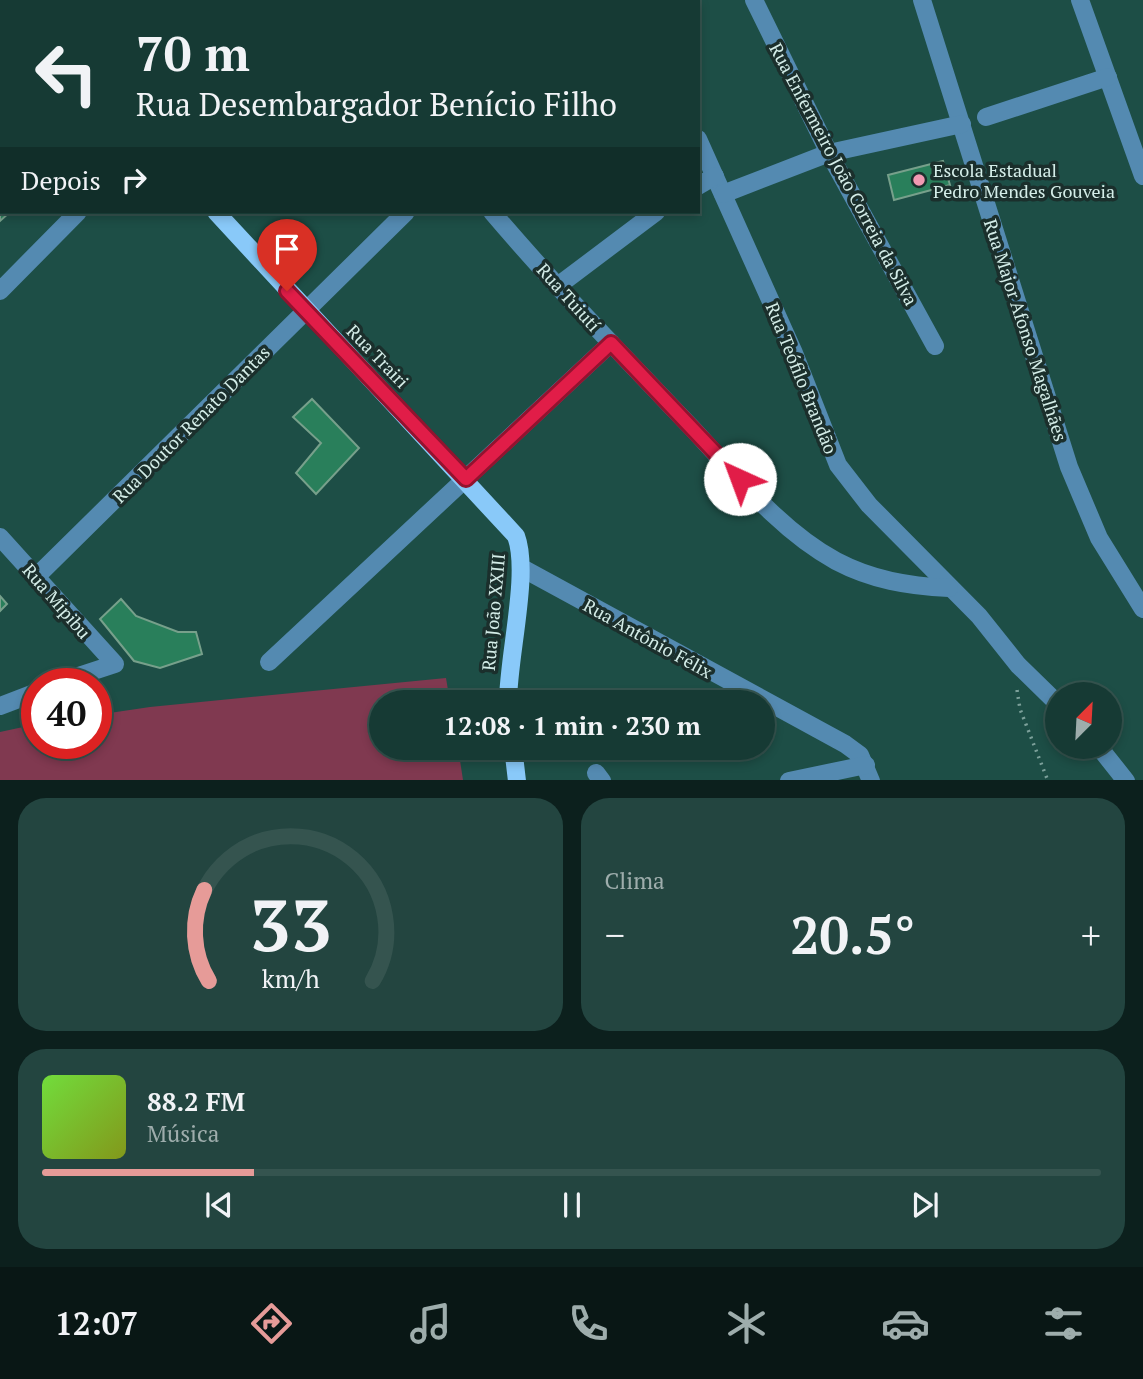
<!DOCTYPE html>
<html lang="pt">
<meta charset="utf-8">
<style>
:root{--surface:#163a34;--page:#234540;--text:#f1f3f6;--muted:#9eadac;--line:#35544f;--accent:#e69b98}
body{margin:0;font-family:"PT Serif",serif;background:var(--page);color:var(--text);height:100vh;display:flex;flex-direction:column;font-size:26px;white-space:nowrap}
*{box-sizing:border-box;margin:0}
p{font-size:23px;color:var(--muted)}
.icon{flex:none;width:38px;height:38px;fill:none;stroke:currentColor;stroke-width:2;stroke-linecap:round;stroke-linejoin:round}
.map{position:relative;height:780px;overflow:hidden}
.side{display:flex;flex-direction:column;gap:18px;padding:18px;background:#0c201d;flex:1}
.side>*{flex:none}
.top-card{position:absolute;left:0px;top:0px;width:700px;height:214px;box-shadow:0 4px 10px #0003,0 0 0 2px var(--line);background:#163a34;color:var(--text);overflow:hidden}
.needle{width:46px;rotate:24deg}
.controls{position:absolute;left:1045px;top:682px;display:grid;gap:14px}
.controls a{display:grid;place-items:center;width:77px;height:77px;border-radius:50%;background:var(--surface);box-shadow:0 4px 10px #0003,0 0 0 2px var(--line);font-size:35px}
.speed{position:absolute;left:21px;top:668px;display:flex;gap:14px;font-size:35px;font-weight:700;text-align:center}
.speed>*{display:grid;place-content:center;width:91px;height:91px;border-radius:50%;background:var(--surface);box-shadow:0 4px 10px #0003,0 0 0 2px var(--line);line-height:1}
.speed .limit{border:10px solid #d22;background:#fff;color:#111}
.pin{position:absolute;display:grid;place-items:center;width:60px;height:60px;color:#fff;margin:-72px -30px;border-radius:50% 50% 50% 0;rotate:-45deg;box-shadow:0 0 7px #0007}
.pin .icon{rotate:45deg}
.me{position:absolute;width:77px;margin:-38px;rotate:317deg;stroke-linejoin:round;filter:drop-shadow(0 0 5px #0008)}
.turn{display:flex;align-items:center;gap:24px;height:147px;padding:0 21px;font-size:32px}
.turn .icon{width:91px;height:91px;stroke-width:2.5}
.turn b{display:block;font-size:49px;line-height:60px}
.then{display:flex;align-items:center;height:66px;padding:0 21px;background:#0003;gap:14px;font-size:26px}
.big{font-size:52px;font-weight:700;line-height:1.1}
.side .tile{flex:1;display:flex;flex-direction:column;justify-content:center;gap:10px;min-width:0;padding:0 24px;border-radius:28px;background:var(--page)}
.side .dial{align-items:center;gap:0}
.dial svg{height:182px;overflow:visible;fill:none;stroke:var(--line);stroke-width:7;stroke-linecap:round;text-anchor:middle}
.dial text{fill:var(--text);stroke:none}
.song{display:flex;align-items:center;gap:21px}
.cover{width:84px;height:84px;border-radius:10px;background:linear-gradient(135deg,hsl(100 70% 55%),hsl(70 70% 35%))}
.played{height:7px;border-radius:4px;background:linear-gradient(90deg,var(--accent) 20%,var(--line) 20%)}
.keys{display:flex;justify-content:space-around;direction:ltr}
.heat{display:flex;justify-content:space-between;align-items:center;font-size:38px;direction:ltr}
.side .tiles{flex:1;display:grid;gap:18px;grid-template-columns:1fr 1fr}
.tile:last-child{grid-column:span 2}
.trip{position:absolute;left:369px;top:690px;width:406px;height:70px;border-radius:35px;background:var(--surface);box-shadow:0 4px 10px #0003,0 0 0 2px var(--line);font-weight:700;line-height:70px;text-align:center}
.tabs{display:flex;height:112px;justify-content:space-around;align-items:center;background:#091715;color:var(--muted)}
.tabs .icon{width:49px;height:49px}
.tabs .active{color:var(--accent)}
.tabs b{font-size:32px;color:var(--text)}
.map>svg:first-child{display:block}
.green{fill:#803950}
.building{fill:#297f5b;stroke:#77a08b;stroke-width:2}
.lines{fill:none;stroke-linecap:round;stroke-linejoin:round}
.path{stroke:#7ca09a;stroke-width:3.5;stroke-dasharray:2 5;stroke-linecap:butt}
.minor{stroke:#548ab1;stroke-width:18}
.major{stroke:#89c9f9;stroke-width:18}
.route-casing{stroke:#92132f;stroke-width:18}
.route{stroke:#e11d48;stroke-width:12}
.poi-dot{fill:#f19ab2;stroke:#1b2f2c;stroke-width:2.5}
.labels{text-anchor:middle;dominant-baseline:central;stroke-width:7;stroke-linejoin:round;paint-order:stroke}
.poi-label{font-size:18px;fill:#d4ede8;stroke:#1b2f2c;text-anchor:start}
.street-label{font-size:18px;fill:#d4ede8;stroke:#1b2f2c}
</style>
<div class="map">
<svg width="1143" height="781" viewBox="0 0 1143 781">
<rect width="100%" height="100%" fill="#1d4e46"/>
<!-- green -->
<path class="green" d="M446,678l4,24h-68v45h76l5,33h-463v-48l37,-8v20h59v-29l54,-8z"/>
<!-- building -->
<g class="building">
<path d="M0,36l2,2 -1,45 -1,-1z"/>
<path d="M943,161l7,24 -56,15 -6,-25z"/>
<path d="M0,199l2,13h8l-10,9z"/>
<path d="M312,399l47,49 -43,46 -20,-21 25,-30 -28,-26z"/>
<path d="M0,596l7,8 -7,7z"/>
<path d="M121,599l15,17 42,16h18l6,22 -42,14 -26,-7 -34,-42z"/>
</g>
<g class="lines">
<!-- path -->
<path class="path" d="M1017,690l3,19 28,72"/>
<!-- minor -->
<g class="minor">
<path d="M516,0l2,2"/>
<path d="M639,0l1,2"/>
<path d="M754,0l75,153 106,193"/>
<path d="M922,0l147,467 30,71 44,71"/>
<path d="M1080,0l63,176"/>
<path d="M293,2l2,-2"/>
<path d="M334,2l2,-2"/>
<path d="M986,117l122,-40"/>
<path d="M698,139l96,214 44,112 31,40 110,111 39,49 39,38"/>
<path d="M698,186l17,-10"/>
<path d="M723,194l106,-41 133,-29"/>
<path d="M492,212c63,74 132,145 199,215 44,47 88,103 145,134 36,19 72,25 113,27"/>
<path d="M559,285l97,-73"/>
<path d="M0,291l78,-79"/>
<path d="M0,537l115,127 -61,20"/>
<path d="M522,568l323,176 15,11 11,26"/>
<path d="M37,576l369,-364"/>
<path d="M269,662l342,-319"/>
<path d="M0,706l37,-14"/>
<path d="M1099,747l27,34"/>
<path d="M596,773l6,8"/>
<path d="M789,781l77,-16"/>
</g>
<!-- major -->
<g class="major">
<path d="M22,0l2,2"/>
<path d="M216,212l300,324c14,37 -8,121 -8,166"/>
<path d="M513,747l4,34"/>
</g>
</g>
<g class="lines">
<defs>
<path id="route" d="M287,291l179,188 145,-136 129,136"/>
</defs>
<!-- route casing -->
<use href="#route" class="route-casing"/>
<!-- route -->
<use href="#route" class="route"/>
</g>
<!-- markers -->
<circle class="poi-dot" cx="919" cy="180" r="7"/>
<g class="labels">
<!-- poi labels -->
<g class="poi-label">
<text x="933" y="170">Escola Estadual<tspan x="933" dy="21">Pedro Mendes Gouveia</tspan></text>
</g>
<!-- street labels -->
<g class="street-label">
<text transform="translate(844 174) rotate(62)">Rua Enfermeiro João Correia da Silva</text>
<text transform="translate(569 297) rotate(48)">Rua Tuiutí</text>
<text transform="translate(1026 330) rotate(72)">Rua Major Afonso Magalhães</text>
<text transform="translate(378 356) rotate(46)">Rua Trairi</text>
<text transform="translate(802 378) rotate(68)">Rua Teófilo Brandão</text>
<text transform="translate(191 424) rotate(-45)">Rua Doutor Renato Dantas</text>
<text transform="translate(57 601) rotate(49)">Rua Mipibu</text>
<text transform="translate(493 612) rotate(-85)">Rua João XXIII</text>
<text transform="translate(648 638) rotate(29)">Rua Antônio Félix</text>
</g>
</g>
</svg>
<div class="controls">
<a><svg class="needle" viewBox="-14 -14 28 28"><path d="M0-13l5 13h-10z" fill="#e53935"/><path d="M0 13l5-13h-10z" fill="#9eadac"/></svg></a>
</div>
<div class="speed"><div class="limit">40</div></div>
<div class="pin" style="left:287px;top:291px;background:#d93025"><svg class="icon" aria-label="arrive" viewBox="0 0 24 24"><path d="M6 21V4h12l-3 4 3 4H6"/></svg></div>
<svg class="me" style="left:740px;top:479px" viewBox="-20 -20 40 40"><circle r="19" fill="#fff"/><path d="M0-13L10 11 0 6-10 11z" fill="#e11d48"/></svg>
<div class="trip">12:08 · 1 min · 230 m</div>
<div class="top-card">
<div class="turn"><svg class="icon" aria-label="left" viewBox="0 0 24 24"><path d="M17 20v-9H6M10 6l-5 5 5 5"/></svg><div><b>70 m</b>Rua Desembargador Benício Filho</div></div>
<div class="then">Depois<svg class="icon" aria-label="right" viewBox="0 0 24 24"><path d="M7 20v-9h11M14 6l5 5-5 5"/></svg></div>
</div>
</div>
<section class="side">
<div class="tiles">
<div class="tile dial"><svg viewBox="0 0 100 80">
<path d="M14 69A42 42 0 1 1 86 69"/>
<path d="M14 69A42 42 0 0 1 12 29" stroke="#e69b98"/>
<text x="50" y="56" font-size="32" font-weight="700">33</text>
<text x="50" y="72" font-size="11">km/h</text>
</svg></div>
<div class="tile"><p>Clima</p>
<div class="heat"><a>−</a><b class="big">20.5°</b><a>+</a></div>
</div>
<div class="tile">
<div class="song"><i class="cover"></i><div><b>88.2 FM</b><p>Música</p></div></div>
<div class="played"></div>
<div class="keys"><svg class="icon" aria-label="previous" viewBox="0 0 24 24"><path d="M18 5L8 12l10 7zM5 5v14"/></svg><svg class="icon" aria-label="pause" viewBox="0 0 24 24"><path d="M8 5v14M16 5v14"/></svg><svg class="icon" aria-label="next" viewBox="0 0 24 24"><path d="M6 5l10 7-10 7zM19 5v14"/></svg></div>
</div>
</div>
</section>
<nav class="tabs">
<b>12:07</b>
<svg class="icon active" aria-label="directions" viewBox="0 0 24 24"><path d="M12 3l9 9-9 9-9-9zM9 14v-3h6M13 9l2 2-2 2"/></svg>
<svg class="icon" aria-label="music" viewBox="0 0 24 24"><path d="M9 18V5l10-2v13"/><circle cx="6" cy="18" r="3"/><circle cx="16" cy="16" r="3"/></svg>
<svg class="icon" aria-label="phone" viewBox="0 0 24 24"><path d="M5 4h4l2 5-3 2q2 4 5 5l2-3 5 2v4C11 20 4 13 5 4z"/></svg>
<svg class="icon" aria-label="climate" viewBox="0 0 24 24"><path d="M12 3v18M4 7l16 10M4 17L20 7"/></svg>
<svg class="icon" aria-label="car" viewBox="0 0 24 24"><path d="M5 17H2v-5l4-1 3-4h7l3 4 3 1v5h-3M9 17h6M6 11h13"/><circle cx="7" cy="17" r="2"/><circle cx="17" cy="17" r="2"/></svg>
<svg class="icon" aria-label="filters" viewBox="0 0 24 24"><path d="M4 7h16M4 17h16"/><circle cx="9" cy="7" r="2"/><circle cx="15" cy="17" r="2"/></svg>
</nav>
